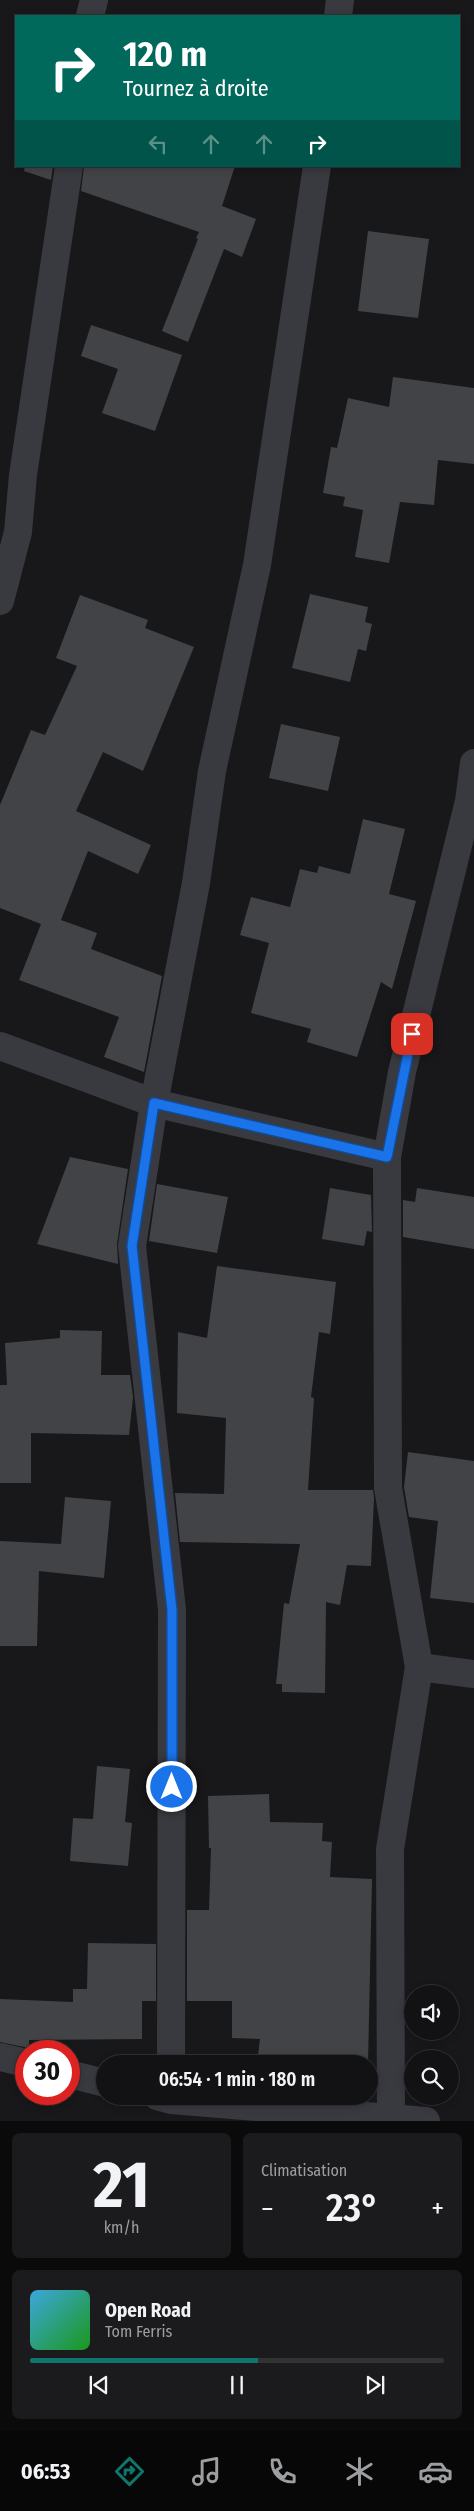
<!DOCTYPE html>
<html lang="fr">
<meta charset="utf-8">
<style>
:root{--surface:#121214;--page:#1b1b1d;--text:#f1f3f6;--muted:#9c9ea0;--line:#313234;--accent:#0f766e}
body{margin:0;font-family:"Fira Sans Condensed",sans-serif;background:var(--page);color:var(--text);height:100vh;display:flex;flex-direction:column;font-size:19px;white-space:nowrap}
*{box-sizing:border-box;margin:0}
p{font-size:16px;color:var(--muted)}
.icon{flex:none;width:28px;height:28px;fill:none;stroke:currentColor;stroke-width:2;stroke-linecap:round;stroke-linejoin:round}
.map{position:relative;height:2121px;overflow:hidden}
.drawer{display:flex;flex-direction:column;gap:12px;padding:12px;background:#0a0a0b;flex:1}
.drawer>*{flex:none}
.guide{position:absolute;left:15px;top:15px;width:445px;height:152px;border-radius:0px;box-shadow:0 2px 8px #0003,0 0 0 1px var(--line);background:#00695c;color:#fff;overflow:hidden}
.fabs{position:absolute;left:404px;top:1985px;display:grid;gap:10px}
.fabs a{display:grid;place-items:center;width:55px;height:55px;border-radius:50%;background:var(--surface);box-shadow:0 2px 8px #0003,0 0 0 1px var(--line);font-size:25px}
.speed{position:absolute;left:15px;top:2040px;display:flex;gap:10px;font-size:25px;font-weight:700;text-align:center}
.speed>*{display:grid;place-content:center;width:65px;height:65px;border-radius:50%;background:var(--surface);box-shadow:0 2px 8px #0003,0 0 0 1px var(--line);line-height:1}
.speed .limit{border:8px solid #d22;background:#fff;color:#111}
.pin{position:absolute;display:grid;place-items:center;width:42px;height:42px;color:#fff;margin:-21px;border-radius:10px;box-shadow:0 2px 8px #0006}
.me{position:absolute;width:55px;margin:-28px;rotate:0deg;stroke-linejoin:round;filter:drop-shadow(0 0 4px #0008)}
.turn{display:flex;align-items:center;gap:18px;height:105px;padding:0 25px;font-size:22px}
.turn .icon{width:65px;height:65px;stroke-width:2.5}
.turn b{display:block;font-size:35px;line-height:42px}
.lanes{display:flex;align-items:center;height:48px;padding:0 25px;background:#0003;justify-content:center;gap:25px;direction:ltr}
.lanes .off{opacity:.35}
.big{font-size:38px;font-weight:600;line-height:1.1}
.drawer .card{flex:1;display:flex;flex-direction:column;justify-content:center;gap:8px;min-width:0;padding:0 18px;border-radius:8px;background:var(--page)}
.drawer .dial{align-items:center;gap:0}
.dial b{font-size:65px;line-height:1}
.song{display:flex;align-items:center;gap:15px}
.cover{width:60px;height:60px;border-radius:8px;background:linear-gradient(135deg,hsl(200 70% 55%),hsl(120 70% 35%))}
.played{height:5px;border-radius:2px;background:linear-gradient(90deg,var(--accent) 55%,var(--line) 55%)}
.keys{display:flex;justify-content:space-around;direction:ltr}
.heat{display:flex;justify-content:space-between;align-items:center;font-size:28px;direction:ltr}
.drawer .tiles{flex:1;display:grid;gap:12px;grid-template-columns:1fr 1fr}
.card:last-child{grid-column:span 2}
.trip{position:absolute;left:96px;top:2055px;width:282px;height:50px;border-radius:25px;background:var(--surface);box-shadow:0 2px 8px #0003,0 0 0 1px var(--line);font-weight:600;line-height:50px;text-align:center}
.dock{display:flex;height:80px;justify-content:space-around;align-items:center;background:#070708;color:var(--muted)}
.dock .icon{width:35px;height:35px}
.dock .on{color:var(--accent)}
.dock b{font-size:22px;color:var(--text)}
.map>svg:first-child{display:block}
.building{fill:#414347}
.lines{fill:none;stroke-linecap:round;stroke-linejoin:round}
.street{stroke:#383a3f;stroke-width:28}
.route-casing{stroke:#114b97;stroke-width:12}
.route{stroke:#1a73e8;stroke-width:9}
</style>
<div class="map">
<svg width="474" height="2121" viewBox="0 0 474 2121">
<rect width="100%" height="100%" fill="#18181a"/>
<!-- building -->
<g class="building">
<path d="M25,166h28l-2,14 -27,-9z"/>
<path d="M84,166h151l-13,40 34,13 -14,38 -18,-8 -36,93 -26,-11 36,-92 -2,-1 3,-6 -118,-41z"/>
<path d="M368,231l61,8 -11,79 -60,-7z"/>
<path d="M91,325l91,30 -27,76 -53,-18 16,-44 -37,-13z"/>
<path d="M393,377l81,11v76l-36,-4 -4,45 -34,-3 -11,61 -34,-6 8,-47 -20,-4 2,-9 -22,-4 8,-46 6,1 11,-50 41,9z"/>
<path d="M310,594l58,13 -3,15 7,2 -6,27 -8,-2 -8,33 -58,-14z"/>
<path d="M80,595l68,25 -3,8 49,19 -51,124 -40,-19 -27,59 75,34 -13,29 -50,-23 -27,69 36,13 -6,16 71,27 -18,96 -40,-15 15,-40 -100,-37 22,-56 -41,-16v-103l31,-75 14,5 32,-69 -21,-8z"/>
<path d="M281,724l59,13 -12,54 -59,-13z"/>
<path d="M363,819l42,10 -16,65 27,7 -24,88 -11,-7 -24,75 -50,-15 4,-13 -60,-16 18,-70 -29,-8 11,-38 39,10 10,-38 17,4 2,-7 31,8z"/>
<path d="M70,1157l58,12 -11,75 1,20 -81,-20z"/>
<path d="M157,1184l71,13 -11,56 -68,-12z"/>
<path d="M330,1188l41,7 1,37 -5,-1 -3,15 -42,-7z"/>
<path d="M417,1188l57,9v52l-71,-12v-37l12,2z"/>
<path d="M217,1266l119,16 -6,52 -11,-2 -8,65 3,1 -6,92h65l1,8 -3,68 -24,-1 -7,40 -14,-3 -1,91 -43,-1v-8h-6l8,-81 5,1 11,-60 -120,-2 -5,-49 49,1 2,-76 -49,-5 1,-81 29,6z"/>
<path d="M60,1330l42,1 -1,44h29l3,22 -4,38 -98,-2v50h-31v-98h7l-2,-42 55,-5z"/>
<path d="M408,1452l66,9v142l-44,-5 8,-77 -29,-4 -5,-30z"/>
<path d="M65,1497l46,4 -7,77 -65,-7 -2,75h-37v-105l61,3z"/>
<path d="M97,1766l33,3 -5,53 7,1 -4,43 -58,-5 3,-43 20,1z"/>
<path d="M269,1794l1,28 53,1 -1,18 10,1 -2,35 42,2 -4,185h-111l3,-25 -28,-1v-37h-45v-91h22l2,-62h-2l-1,-52z"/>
<path d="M88,1943l68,1v57h-14v38l-113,1v8l-29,-6v-43l73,3v-13h14z"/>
</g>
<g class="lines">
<!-- street -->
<g class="street">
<path d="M90,16l4,-16"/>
<path d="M338,16l2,-16"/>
<path d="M0,601l18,-69 5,-57 46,-309"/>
<path d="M0,1046l154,57 233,54"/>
<path d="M419,1667l55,7"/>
<path d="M0,2057l26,6"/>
<path d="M171,2064l1,-454 -40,-364 22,-143 42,-220 16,-112 45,-206 60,-399"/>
<path d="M69,2074l36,9"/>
<path d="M157,2096l14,4 255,21"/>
<path d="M391,2121l-1,-272 29,-182 -31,-179 -1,-331 15,-85 67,-271 5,-38"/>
</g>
</g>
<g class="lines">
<defs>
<path id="route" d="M172,1787v-177l-40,-364 22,-143 233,54 25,-123"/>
</defs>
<!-- route casing -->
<use href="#route" class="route-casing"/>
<!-- route -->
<use href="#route" class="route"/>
</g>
</svg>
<div class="fabs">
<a><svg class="icon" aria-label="sound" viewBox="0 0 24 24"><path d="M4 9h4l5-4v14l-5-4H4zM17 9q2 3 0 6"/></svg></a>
<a><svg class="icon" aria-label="search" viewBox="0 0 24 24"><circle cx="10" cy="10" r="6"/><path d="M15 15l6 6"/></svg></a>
</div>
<div class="speed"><div class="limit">30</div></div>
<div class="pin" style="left:412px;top:1034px;background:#d93025"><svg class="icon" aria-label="arrive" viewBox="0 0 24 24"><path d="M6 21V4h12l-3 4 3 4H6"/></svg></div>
<svg class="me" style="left:172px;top:1787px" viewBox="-20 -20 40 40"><circle r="17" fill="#1a73e8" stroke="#fff" stroke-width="3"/><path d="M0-11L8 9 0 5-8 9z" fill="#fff"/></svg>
<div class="trip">06:54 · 1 min · 180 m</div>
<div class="guide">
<div class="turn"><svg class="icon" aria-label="right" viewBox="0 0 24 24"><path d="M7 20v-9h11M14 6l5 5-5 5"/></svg><div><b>120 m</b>Tournez à droite</div></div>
<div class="lanes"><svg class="icon off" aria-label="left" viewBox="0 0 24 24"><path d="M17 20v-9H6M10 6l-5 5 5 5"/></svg><svg class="icon off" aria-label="ahead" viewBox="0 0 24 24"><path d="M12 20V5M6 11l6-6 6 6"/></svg><svg class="icon off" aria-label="ahead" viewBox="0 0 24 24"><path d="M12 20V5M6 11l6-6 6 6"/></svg><svg class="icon" aria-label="right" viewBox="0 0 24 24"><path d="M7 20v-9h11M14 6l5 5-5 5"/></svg></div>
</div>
</div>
<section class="drawer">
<div class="tiles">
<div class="card dial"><b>21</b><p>km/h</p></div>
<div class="card"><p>Climatisation</p>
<div class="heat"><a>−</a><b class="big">23°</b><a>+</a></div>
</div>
<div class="card">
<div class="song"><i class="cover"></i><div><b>Open Road</b><p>Tom Ferris</p></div></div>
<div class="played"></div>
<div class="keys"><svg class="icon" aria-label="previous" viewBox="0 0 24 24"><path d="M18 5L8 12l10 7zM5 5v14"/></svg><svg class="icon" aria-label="pause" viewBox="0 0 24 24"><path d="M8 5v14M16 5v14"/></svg><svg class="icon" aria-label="next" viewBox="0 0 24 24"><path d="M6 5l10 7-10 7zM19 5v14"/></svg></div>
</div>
</div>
</section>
<nav class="dock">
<b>06:53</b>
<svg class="icon on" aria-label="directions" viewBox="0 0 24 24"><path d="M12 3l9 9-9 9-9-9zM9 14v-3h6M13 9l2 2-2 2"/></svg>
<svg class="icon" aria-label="music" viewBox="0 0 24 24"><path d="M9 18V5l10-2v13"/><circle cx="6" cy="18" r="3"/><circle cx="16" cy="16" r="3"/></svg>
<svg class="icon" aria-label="phone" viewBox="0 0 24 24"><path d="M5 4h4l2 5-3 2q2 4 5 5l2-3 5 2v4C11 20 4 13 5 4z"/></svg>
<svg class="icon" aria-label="climate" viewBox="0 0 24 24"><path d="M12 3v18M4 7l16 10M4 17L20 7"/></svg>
<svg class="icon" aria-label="car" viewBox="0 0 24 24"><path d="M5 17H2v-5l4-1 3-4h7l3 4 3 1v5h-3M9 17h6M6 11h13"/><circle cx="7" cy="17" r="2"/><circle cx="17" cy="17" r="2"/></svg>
</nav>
